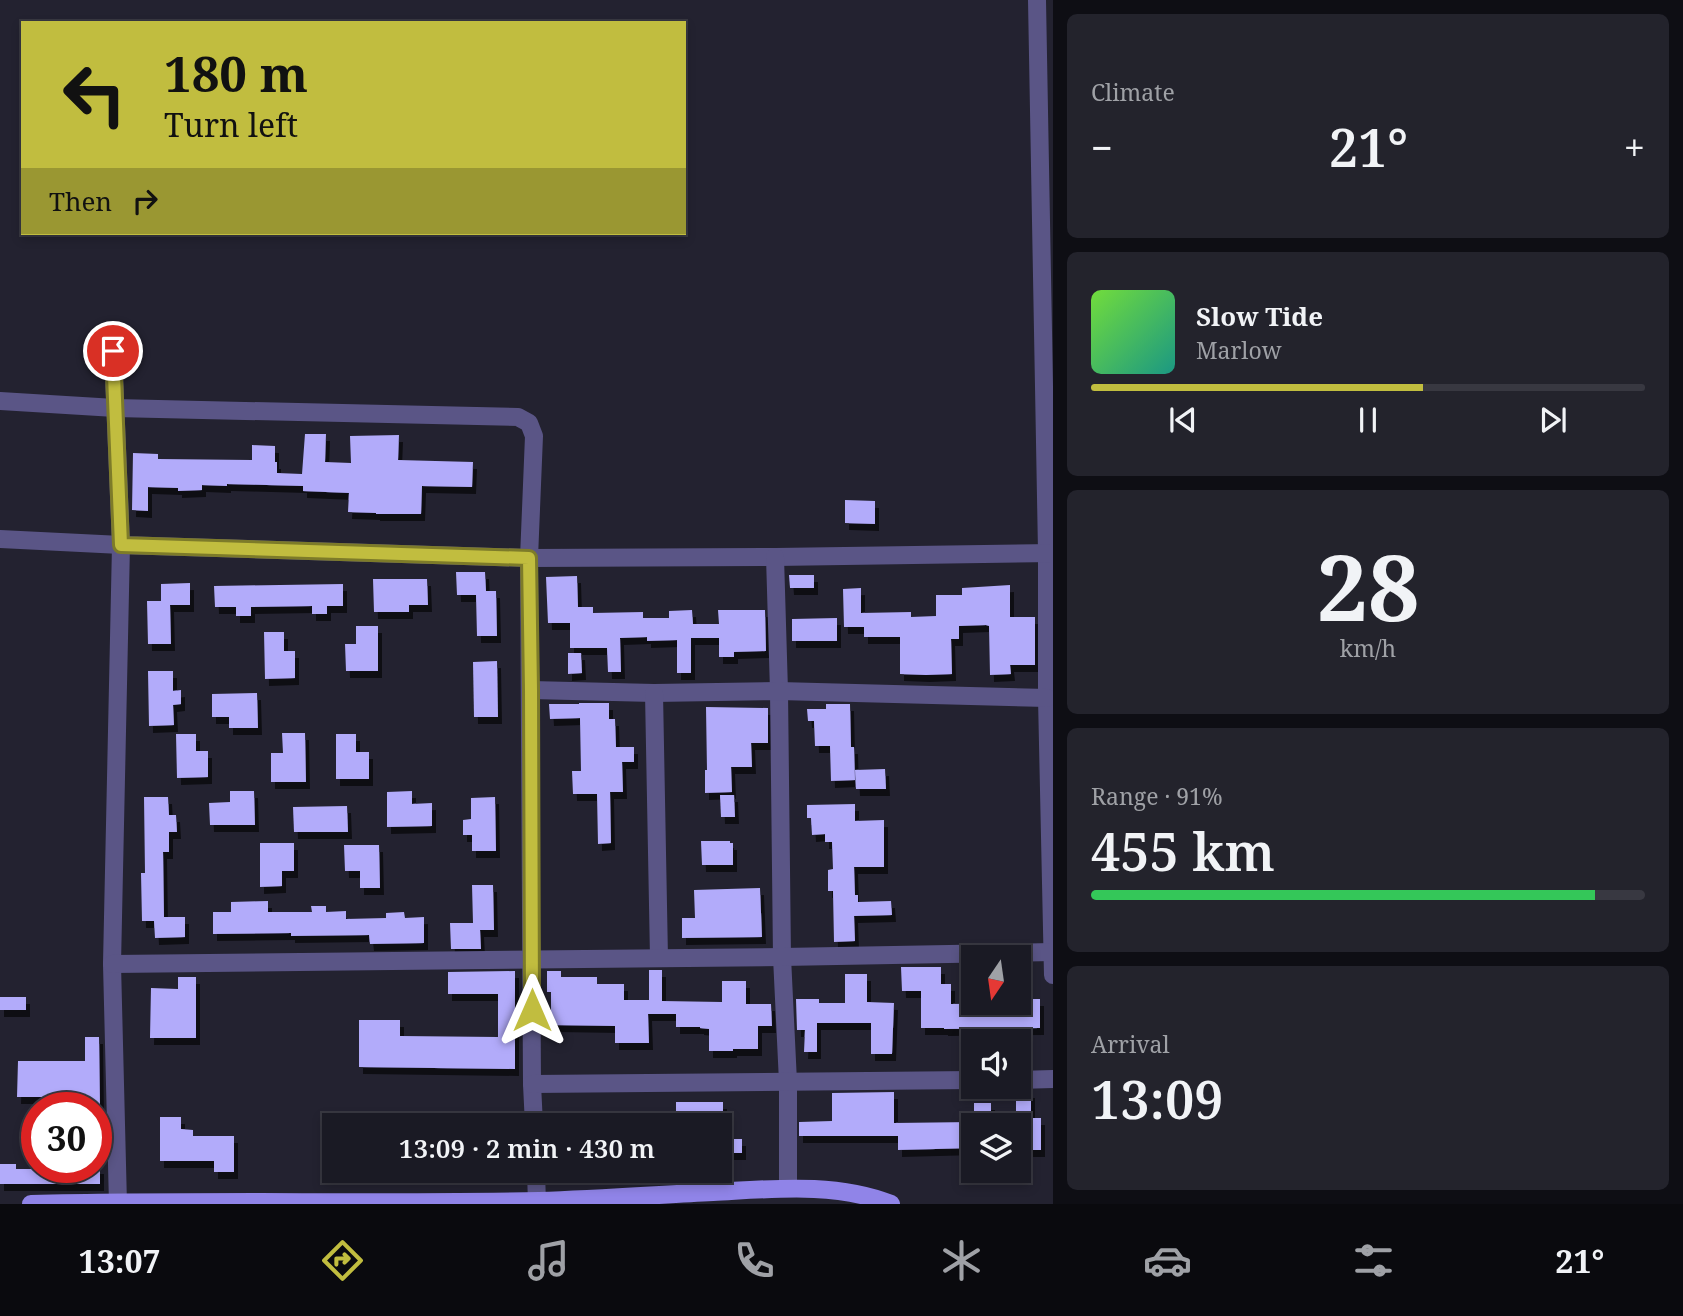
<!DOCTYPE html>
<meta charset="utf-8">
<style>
:root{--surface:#1a1a24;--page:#23232c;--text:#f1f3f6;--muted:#9fa1a6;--line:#383841;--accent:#c1bd3f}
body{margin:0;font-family:"Noto Serif",serif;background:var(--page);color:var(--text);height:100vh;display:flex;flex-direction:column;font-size:26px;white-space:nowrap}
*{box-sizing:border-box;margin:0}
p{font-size:23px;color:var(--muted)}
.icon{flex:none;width:38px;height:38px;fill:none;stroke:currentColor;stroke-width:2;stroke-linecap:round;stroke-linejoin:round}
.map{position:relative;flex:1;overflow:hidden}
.details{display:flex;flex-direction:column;gap:14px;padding:14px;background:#0e0e14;width:630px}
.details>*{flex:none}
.hud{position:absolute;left:21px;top:21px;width:665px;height:214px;border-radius:0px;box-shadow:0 4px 10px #0003,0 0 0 2px var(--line);background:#c1bd3f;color:#111;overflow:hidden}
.needle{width:46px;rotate:193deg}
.controls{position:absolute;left:961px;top:945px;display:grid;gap:14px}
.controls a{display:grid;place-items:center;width:70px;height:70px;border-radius:0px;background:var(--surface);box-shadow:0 4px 10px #0003,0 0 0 2px var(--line);font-size:35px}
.speed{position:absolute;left:21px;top:1092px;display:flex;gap:14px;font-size:35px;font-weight:700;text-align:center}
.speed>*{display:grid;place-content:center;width:91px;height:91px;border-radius:50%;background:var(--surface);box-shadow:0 4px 10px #0003,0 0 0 2px var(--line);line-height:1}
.speed .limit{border:10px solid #d22;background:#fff;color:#111}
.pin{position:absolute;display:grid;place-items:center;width:60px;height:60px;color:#fff;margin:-30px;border:4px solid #fff;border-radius:50%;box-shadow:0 2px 7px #0007}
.me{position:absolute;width:77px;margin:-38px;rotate:0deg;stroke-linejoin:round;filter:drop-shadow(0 0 5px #0008)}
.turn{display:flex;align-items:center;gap:24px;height:147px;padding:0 28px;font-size:32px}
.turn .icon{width:91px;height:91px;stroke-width:2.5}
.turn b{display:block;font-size:49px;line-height:60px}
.then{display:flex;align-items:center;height:66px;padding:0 28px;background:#0003;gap:14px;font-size:26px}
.big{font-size:52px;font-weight:600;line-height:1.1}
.details .tile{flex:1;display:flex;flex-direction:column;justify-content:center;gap:10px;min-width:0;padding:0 24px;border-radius:10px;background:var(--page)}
.details .dial{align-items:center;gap:0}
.dial b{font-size:91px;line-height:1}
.song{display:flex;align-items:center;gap:21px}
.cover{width:84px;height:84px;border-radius:10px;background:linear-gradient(135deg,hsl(100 70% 55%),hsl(170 70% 35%))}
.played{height:7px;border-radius:4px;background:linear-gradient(90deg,var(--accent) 60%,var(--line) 60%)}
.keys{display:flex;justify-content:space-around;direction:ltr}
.heat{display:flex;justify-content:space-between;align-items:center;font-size:38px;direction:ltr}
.charge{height:10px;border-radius:5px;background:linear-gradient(90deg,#34c759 91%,var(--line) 0)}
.trip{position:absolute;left:322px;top:1113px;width:410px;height:70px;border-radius:0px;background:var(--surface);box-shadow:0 4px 10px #0003,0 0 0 2px var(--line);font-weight:600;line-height:70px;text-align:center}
.dock{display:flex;height:112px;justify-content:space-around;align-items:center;background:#0a0a0e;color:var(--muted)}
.dock .icon{width:49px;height:49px}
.dock .on{color:var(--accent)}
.dock b{font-size:32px;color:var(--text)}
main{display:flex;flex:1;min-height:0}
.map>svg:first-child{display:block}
.building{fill:#b2abfa;filter:url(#shadow)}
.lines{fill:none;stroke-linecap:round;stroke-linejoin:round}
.minor{stroke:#5a5586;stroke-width:18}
.major{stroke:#9084e8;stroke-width:18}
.route-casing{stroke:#7d7b29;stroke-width:18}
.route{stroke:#c1bd3f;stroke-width:12}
</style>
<main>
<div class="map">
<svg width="1053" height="1204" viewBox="0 0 1053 1204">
<defs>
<filter id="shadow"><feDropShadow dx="4" dy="7" stdDeviation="0" flood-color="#0009"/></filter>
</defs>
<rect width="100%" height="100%" fill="#232230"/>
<!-- building -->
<g class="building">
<path d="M305,434h21l-1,28 26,1 -1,-27 49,-1 -1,25 75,2 -1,25 -50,-1 -1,28h-45v-1l-28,-1 1,-19 -46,-2v-5l-76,-2v2l-25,-1v5l-24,1v-3l-30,-1v24l-16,-1 1,-57 25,1v5l94,1v-15l23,1v16h2v11l25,1z"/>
<path d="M845,500l30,1v23l-30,-1z"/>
<path d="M456,572h29l1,19h10l1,45h-20l-1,-41h-19z"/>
<path d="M789,575h25v13h-24z"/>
<path d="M577,576l1,31h15v6l50,-1v6h26v-7l23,-1 1,14h26l-1,-14h47l1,41 -32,1v5h-15v-19h-28v35h-14v-33l-30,1v-4l-27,1 1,34h-13l-1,-24h-37v-25h-22l-2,-46z"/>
<path d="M373,579h54l1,26h-19v7h-35z"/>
<path d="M190,583v22h-20l1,39h-23l-1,-43h14v-17z"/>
<path d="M343,584v22h-16v8h-15v-8l-61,1v9h-15v-9h-21l-1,-21z"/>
<path d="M1010,585v32h25v48h-25l1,9 -21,1 -1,-49 -3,-1 -27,1v13h-8l1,35 -26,1 -26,-1v-37h-36v-10h-20l-1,-38 18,-1v25l50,-1v5l25,-1v-21h26v-7z"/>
<path d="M837,618v23h-45v-22z"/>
<path d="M356,626h22v45h-32l-1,-27h11z"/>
<path d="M264,632h20v19h11v27l-30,1z"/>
<path d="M568,653h13l1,20 -14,1z"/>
<path d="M497,661l1,56h-24l-1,-55z"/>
<path d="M148,671h25v20l8,-1v14l-8,1 1,20 -25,1z"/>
<path d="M257,693l1,35h-29v-11h-17v-23z"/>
<path d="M579,703h30v16h6l1,28h18v15h-12l1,30h-13l1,51 -13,1 -1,-50h-24l-1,-23h9l-1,-53 -30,1 -1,-15h30z"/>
<path d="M826,704h24l1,43h3l1,33 -24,1 -1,-35h-15l-1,-25h-6l-1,-12h19z"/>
<path d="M706,707l62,1v35h-17l1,24h-21l1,25 -27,1v-23h2z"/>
<path d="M282,733h23l1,49h-35v-29h12z"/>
<path d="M176,734h20v17h12v26l-31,1z"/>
<path d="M336,734h20v18h13v27h-33z"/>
<path d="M885,769l1,20h-30l-1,-19z"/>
<path d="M230,791h24l1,34h-45l-1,-22 21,-1z"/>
<path d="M412,791v13l20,-1v23l-45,1v-35z"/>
<path d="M720,795h14l1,22h-14z"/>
<path d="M144,797h24l1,18h7l1,17h-8v20h-6l1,65h21v20l-30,1 -1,-17h-12l-1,-48h4z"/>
<path d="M495,797l1,54h-24v-16h-9v-15l8,-1v-21z"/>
<path d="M855,804v17l29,-1v47h-30l1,28h3v7l33,-1 1,14 -38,1 1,25 -21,1 -1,-51h-5v-21l5,-1 -1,-27h-7v-8l-13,1 -1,-17h-4v-13z"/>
<path d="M347,806l1,26h-54l-1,-25z"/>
<path d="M701,841h29v2h3v22h-31z"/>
<path d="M260,843h34v28h-12v15l-22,1z"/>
<path d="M344,845h35l1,43h-20v-17h-15z"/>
<path d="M472,885h21l1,45h-14l1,19h-30l-1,-26h23z"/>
<path d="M760,888l2,49 -80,1v-20h13l-1,-28z"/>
<path d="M268,901v11h44l-1,-6h15v6l20,-1v8l40,-1v-5l18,-1 1,6 19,-1v26l-54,1 -1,-9 -78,1v-3l-78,1v-22h18v-10z"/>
<path d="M901,967h40v17h10v20l67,-1v-4h22v29l-96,1v-1h-23v-37h-19z"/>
<path d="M649,970h13v31l60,1v-21h24v23h25l1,22h-14v23h-25v2h-24v-22l-9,-1v-1h-24v-13h-28l1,29h-34v-17l-64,-1v-33h-4v-21h14v6h36v7h27v16h25z"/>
<path d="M515,971v98l-156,-2v-47h41v16l98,1v-43h-50v-22z"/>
<path d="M845,974h22v28l27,1 -2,51h-21v-31h-54v29h-13l1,-22h-8l-1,-31h23v4h26z"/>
<path d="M178,977h18v61h-46l1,-50 27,1z"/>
<rect x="0" y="997" width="26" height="13"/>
<path d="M85,1037h14l1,71h-20v-11h-63l1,-36h67z"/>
<path d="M1016,1091h15v27h10v32h-23v-25h-2z"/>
<path d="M894,1092v31l79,-1v26l-75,2v-14h-99v-14l33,-1v-28z"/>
<path d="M676,1102h47v23l-47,-1z"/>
<rect x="974" y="1103" width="17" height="22"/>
<path d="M160,1117h21v12l12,1v6h41v36h-20v-11h-54z"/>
<rect x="719" y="1139" width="23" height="14"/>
<path d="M0,1164h16v5h64v-2h20v17h-100z"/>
</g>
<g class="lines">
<!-- minor -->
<g class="minor">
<path d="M1037,0l10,552v146l6,277"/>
<path d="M113,351l8,194 -9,419 6,240"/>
<path d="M0,401l115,7 403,9 11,6 5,13 -5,122 3,526 2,41"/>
<path d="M0,539l121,6 408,13 246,-1 278,-4"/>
<path d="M775,557l4,134 3,266 6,125v106"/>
<path d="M531,690l123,3 125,-2 268,7"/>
<path d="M654,693l5,265"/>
<path d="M112,964l670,-7 270,-5"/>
<path d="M1018,1080l35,-1"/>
<path d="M532,1084l441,-4"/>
<path d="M536,1171l1,33"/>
</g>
<!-- major -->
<path class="major" d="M31,1204c169,-4 339,0 508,-3 58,-2 116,-6 174,-9 60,-3 122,-10 178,12"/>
</g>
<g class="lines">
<defs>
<path id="route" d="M113,351l8,194 408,13 2,132 1,320"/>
</defs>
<!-- route casing -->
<use href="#route" class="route-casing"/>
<!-- route -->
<use href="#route" class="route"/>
</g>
</svg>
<div class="controls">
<a><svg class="needle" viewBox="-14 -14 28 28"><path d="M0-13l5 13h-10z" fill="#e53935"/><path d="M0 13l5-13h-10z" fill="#9fa1a6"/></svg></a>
<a><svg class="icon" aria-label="sound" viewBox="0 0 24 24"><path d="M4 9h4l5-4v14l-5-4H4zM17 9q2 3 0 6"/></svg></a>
<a><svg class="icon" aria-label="layers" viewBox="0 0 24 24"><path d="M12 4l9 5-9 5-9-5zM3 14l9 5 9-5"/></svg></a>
</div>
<div class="speed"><div class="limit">30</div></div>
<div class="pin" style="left:113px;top:351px;background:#d93025"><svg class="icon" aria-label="arrive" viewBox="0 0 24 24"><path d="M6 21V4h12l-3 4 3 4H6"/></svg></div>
<svg class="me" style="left:532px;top:1010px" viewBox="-20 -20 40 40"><path d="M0-17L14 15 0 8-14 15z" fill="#c1bd3f" stroke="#fff" stroke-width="4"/></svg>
<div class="trip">13:09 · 2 min · 430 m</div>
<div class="hud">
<div class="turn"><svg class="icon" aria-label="left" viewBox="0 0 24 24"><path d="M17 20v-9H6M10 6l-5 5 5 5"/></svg><div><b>180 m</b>Turn left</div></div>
<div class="then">Then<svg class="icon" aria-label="right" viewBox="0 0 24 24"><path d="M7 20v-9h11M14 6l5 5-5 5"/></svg></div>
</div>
</div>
<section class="details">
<div class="tile"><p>Climate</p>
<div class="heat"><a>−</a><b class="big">21°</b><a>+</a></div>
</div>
<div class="tile">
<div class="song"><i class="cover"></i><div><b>Slow Tide</b><p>Marlow</p></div></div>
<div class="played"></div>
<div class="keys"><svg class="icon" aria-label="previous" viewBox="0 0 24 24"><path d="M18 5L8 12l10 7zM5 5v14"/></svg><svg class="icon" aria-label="pause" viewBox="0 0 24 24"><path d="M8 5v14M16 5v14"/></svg><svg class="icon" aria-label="next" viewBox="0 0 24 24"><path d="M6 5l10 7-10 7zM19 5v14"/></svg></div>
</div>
<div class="tile dial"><b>28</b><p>km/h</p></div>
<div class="tile"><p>Range · 91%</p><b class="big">455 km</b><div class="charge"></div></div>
<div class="tile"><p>Arrival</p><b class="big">13:09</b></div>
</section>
</main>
<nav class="dock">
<b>13:07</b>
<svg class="icon on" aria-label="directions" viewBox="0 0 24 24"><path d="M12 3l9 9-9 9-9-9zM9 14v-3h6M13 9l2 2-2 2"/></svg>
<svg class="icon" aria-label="music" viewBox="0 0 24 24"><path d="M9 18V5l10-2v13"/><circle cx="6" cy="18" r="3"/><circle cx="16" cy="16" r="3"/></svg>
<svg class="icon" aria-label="phone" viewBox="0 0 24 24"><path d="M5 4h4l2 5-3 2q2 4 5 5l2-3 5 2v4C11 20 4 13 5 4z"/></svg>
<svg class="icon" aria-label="climate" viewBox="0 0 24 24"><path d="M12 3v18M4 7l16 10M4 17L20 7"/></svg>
<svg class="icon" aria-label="car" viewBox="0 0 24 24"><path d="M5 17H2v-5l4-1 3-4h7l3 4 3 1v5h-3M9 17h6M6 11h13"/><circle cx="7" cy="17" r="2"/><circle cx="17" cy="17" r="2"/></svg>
<svg class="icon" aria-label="filters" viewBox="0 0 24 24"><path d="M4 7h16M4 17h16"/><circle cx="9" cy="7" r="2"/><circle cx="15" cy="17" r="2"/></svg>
<b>21°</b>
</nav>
